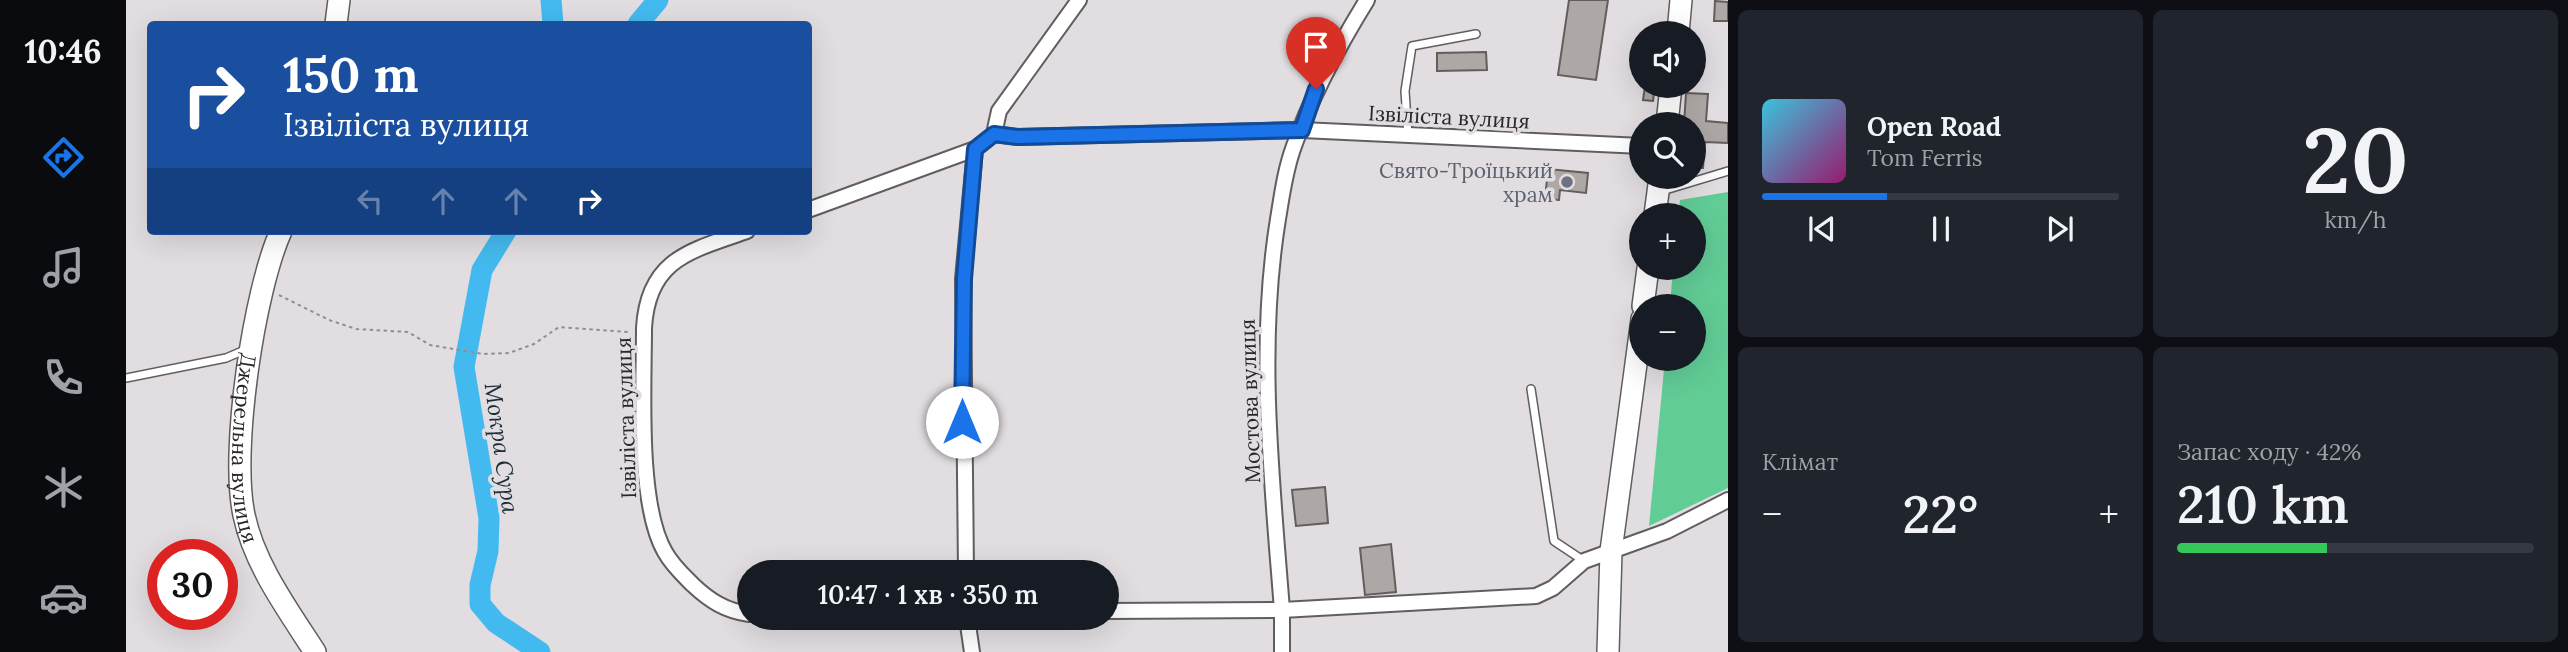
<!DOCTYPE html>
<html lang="uk">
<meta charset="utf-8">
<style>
:root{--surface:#171b24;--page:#20242c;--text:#f1f3f6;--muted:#9ea1a6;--line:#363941;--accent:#1a73e8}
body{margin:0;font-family:Lora,serif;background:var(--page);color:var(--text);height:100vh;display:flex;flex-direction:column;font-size:26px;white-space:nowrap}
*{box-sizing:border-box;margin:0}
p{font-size:23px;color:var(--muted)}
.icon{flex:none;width:38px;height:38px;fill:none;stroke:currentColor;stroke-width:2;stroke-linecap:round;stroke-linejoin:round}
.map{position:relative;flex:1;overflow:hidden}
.details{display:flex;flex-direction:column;gap:10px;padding:10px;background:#0d0f14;width:840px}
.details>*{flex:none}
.top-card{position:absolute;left:21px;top:21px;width:665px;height:214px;border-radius:7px;box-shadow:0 7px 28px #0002;background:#1a4fa0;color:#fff;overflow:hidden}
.tools{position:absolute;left:1503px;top:21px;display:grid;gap:14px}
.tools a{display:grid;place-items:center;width:77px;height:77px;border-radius:50%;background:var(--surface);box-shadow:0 7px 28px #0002;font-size:35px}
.speed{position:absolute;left:21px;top:539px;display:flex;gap:14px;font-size:35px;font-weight:700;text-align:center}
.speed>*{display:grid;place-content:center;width:91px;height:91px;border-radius:50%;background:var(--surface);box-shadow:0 7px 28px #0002;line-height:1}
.speed .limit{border:10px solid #d22;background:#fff;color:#111}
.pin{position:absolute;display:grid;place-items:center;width:60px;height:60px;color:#fff;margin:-72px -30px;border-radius:50% 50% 50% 0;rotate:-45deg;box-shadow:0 0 7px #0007}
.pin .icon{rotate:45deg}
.me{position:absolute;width:77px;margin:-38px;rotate:0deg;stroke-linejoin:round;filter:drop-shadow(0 0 5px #0008)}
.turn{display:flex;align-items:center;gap:24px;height:147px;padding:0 21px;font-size:32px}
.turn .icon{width:91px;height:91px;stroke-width:2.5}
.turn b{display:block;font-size:49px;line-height:60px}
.lanes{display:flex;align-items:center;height:66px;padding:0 21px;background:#0003;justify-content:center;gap:35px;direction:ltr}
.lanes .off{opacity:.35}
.big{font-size:52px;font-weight:600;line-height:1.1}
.details .widget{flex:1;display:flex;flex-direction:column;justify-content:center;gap:10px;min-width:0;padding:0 24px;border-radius:10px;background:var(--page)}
.details .dial{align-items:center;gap:0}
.dial b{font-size:91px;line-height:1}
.song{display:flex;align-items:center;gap:21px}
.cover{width:84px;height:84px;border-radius:10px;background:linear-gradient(135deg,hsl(190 70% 55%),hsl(320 70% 35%))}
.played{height:7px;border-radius:4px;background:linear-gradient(90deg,var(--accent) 35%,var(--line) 35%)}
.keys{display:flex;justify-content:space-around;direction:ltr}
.heat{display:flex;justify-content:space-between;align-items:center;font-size:38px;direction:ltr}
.charge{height:10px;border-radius:5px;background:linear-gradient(90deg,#34c759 42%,var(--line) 0)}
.details .tiles{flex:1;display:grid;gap:10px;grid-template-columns:repeat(2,1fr)}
.trip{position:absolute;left:611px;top:560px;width:382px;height:70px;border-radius:35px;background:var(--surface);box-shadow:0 7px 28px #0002;font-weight:600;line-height:70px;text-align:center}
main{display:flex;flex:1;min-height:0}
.tab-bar{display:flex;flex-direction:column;width:126px;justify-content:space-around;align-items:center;background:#090b0e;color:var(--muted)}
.tab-bar .icon{width:49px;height:49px}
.tab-bar .selected{color:var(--accent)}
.tab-bar b{font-size:32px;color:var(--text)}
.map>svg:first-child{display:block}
.green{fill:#61cc96}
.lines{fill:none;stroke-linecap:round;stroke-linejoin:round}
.river{stroke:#43baef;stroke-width:21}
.building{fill:#ada8a6;stroke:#635e5c;stroke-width:2}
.lane-casing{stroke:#615e61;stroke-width:10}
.street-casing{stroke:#615e61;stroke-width:18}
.secondary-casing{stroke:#615e61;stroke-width:24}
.path{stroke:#928f92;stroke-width:2;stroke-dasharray:3.5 3.5;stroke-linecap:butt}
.lane{stroke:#fff;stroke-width:7}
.street{stroke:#fff;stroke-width:14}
.secondary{stroke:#fff;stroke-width:21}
.route-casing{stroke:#114b97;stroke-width:18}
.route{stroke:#1a73e8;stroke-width:12}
.worship-dot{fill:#6b7280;stroke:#e1dde1;stroke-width:2.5}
.labels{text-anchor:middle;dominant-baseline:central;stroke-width:7;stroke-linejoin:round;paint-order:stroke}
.street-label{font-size:21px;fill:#292729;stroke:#e1dde1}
.worship-label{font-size:21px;fill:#5b616d;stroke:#e1dde1;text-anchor:end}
.water-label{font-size:23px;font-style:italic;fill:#1a2e38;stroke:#e1dde1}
</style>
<main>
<nav class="tab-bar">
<b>10:46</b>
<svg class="icon selected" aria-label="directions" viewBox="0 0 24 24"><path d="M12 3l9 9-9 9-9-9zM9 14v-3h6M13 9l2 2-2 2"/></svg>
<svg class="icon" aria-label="music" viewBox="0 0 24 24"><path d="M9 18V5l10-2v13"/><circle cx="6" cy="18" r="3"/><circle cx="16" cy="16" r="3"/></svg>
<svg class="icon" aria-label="phone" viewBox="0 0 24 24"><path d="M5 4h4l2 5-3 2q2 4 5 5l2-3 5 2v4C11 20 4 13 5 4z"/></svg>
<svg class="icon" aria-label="climate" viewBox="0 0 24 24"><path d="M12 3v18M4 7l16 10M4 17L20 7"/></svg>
<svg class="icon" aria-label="car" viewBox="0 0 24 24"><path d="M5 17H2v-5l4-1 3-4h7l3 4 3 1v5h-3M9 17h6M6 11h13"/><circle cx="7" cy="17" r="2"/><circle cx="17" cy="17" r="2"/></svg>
</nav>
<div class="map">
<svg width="1602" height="652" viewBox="0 0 1602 652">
<rect width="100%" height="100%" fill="#e1dde1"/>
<!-- green -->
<path class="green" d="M1602,192v296l-79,38 16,-167h29v-53h-24l3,-38h21v-53h-16l2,-15z"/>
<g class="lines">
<!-- river -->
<g class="river">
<path d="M425,0l2,24"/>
<path d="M512,24l20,-24"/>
<path d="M380,231l-24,39 -18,97 25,151 -1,33 -8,34v19l16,19 44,29"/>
</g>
</g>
<!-- building -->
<g class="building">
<path d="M1443,0h39l-12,80 -38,-5z"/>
<path d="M1589,1l13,1v19h-14z"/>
<path d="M1360,52l1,18 -50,1v-18z"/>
<path d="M1519,86h10l-2,15 -10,-1z"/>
<path d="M1560,93l22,1 -2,27 22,2v20l-23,-1 -2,26h-9v-44h-10z"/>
<path d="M1422,169l40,4 -2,20 -26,-3 -1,10 -14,-1z"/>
<path d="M1199,487l3,36 -32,3 -4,-36z"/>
<path d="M1265,544l5,48 -31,3 -5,-47z"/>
</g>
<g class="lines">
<defs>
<g id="lane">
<path d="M1282,135l-3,-44 7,-45 64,-12"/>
<path d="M1536,191l66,-20"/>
<path d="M0,378l100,-20 21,-9"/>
<path d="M1405,389l23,152 30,20"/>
</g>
<g id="street">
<path d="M868,134l5,-23 80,-111"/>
<path d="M682,210l167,-61 19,-15 24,3 284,-7 340,16"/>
<path d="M621,231c-57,20 -99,28 -103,97 0,58 -7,176 21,224 7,13 18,23 28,33 17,16 33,26 56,29"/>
<path d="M840,572l-3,-293 12,-130"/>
<path d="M980,611l176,-1 254,-14 17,-8 31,-27 83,-30 61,-31"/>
<path d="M841,618l5,34"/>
<path d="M1156,652v-42c-10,-130 -25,-262 -4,-391 4,-24 7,-49 16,-73 18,-52 44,-99 73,-146"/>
</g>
<g id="secondary">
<path d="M210,24l3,-24"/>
<path d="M1552,33l3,-33"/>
<path d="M1541,124l4,-38"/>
<path d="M1529,215l5,-38"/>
<path id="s1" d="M155,231c-27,60 -51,220 -37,284 10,49 44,95 71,137"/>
<path d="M1517,306l5,-38"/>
<path d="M1482,652l3,-101 31,-232"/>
</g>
</defs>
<!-- lane casing -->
<use href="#lane" class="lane-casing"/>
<!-- street casing -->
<use href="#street" class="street-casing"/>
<!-- secondary casing -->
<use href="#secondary" class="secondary-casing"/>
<!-- path -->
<g class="path">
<path d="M1512,256l3,-29"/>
<path d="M153,295l50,25 27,9 52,3 22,13 53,9 26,-1 25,-9 25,-17 70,5"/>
</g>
<!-- lane -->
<use href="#lane" class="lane"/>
<!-- street -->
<use href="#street" class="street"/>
<!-- secondary -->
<use href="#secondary" class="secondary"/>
</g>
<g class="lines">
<defs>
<path id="route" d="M836,422l2,-143 11,-130 19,-15 24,3 284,-7 14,-41"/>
</defs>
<!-- route casing -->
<use href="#route" class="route-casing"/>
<!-- route -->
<use href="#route" class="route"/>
</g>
<!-- markers -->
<circle class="worship-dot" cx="1441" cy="182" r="7"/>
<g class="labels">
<!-- street labels -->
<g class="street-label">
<text transform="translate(1323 117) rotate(3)">Ізвіліста вулиця</text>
<text transform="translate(1124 401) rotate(-92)">Мостова вулиця</text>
<text transform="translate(500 418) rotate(-92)">Ізвіліста вулиця</text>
<text stroke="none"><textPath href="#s1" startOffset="222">Джерельна вулиця</textPath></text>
</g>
<!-- worship labels -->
<g class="worship-label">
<text x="1427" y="170">Свято-Троїцький<tspan x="1427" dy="24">храм</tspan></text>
</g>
<!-- water labels -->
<g class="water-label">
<text transform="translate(376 448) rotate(82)">Мокра Сура</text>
</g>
</g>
</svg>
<div class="tools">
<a><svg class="icon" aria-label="sound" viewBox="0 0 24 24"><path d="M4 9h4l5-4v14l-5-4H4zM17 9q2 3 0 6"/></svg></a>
<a><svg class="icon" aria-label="search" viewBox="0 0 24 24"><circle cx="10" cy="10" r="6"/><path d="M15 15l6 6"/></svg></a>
<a>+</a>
<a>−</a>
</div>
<div class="speed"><div class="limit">30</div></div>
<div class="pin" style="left:1190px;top:89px;background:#d93025"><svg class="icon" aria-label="arrive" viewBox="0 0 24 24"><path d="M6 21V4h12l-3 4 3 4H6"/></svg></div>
<svg class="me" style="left:836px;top:422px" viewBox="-20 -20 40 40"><circle r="19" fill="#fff"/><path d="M0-13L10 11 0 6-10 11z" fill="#1a73e8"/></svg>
<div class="trip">10:47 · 1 хв · 350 m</div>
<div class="top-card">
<div class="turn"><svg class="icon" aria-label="right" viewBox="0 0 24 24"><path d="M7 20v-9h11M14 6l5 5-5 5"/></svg><div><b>150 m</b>Ізвіліста вулиця</div></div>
<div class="lanes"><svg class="icon off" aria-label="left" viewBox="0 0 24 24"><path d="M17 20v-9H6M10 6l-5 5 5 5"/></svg><svg class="icon off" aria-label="ahead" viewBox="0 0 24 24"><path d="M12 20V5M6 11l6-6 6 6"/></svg><svg class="icon off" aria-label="ahead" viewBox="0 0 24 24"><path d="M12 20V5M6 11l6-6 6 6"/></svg><svg class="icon" aria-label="right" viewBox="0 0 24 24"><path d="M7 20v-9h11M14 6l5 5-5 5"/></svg></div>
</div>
</div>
<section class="details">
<div class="tiles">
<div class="widget">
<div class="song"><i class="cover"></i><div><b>Open Road</b><p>Tom Ferris</p></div></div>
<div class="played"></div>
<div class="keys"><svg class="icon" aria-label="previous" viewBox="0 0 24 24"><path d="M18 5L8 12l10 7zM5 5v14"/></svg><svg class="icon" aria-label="pause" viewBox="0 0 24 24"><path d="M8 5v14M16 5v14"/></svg><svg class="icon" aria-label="next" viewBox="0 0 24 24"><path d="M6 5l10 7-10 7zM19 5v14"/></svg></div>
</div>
<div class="widget dial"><b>20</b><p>km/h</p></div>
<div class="widget"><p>Клімат</p>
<div class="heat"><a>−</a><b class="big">22°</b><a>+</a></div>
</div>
<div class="widget"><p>Запас ходу · 42%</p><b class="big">210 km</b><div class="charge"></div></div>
</div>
</section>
</main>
